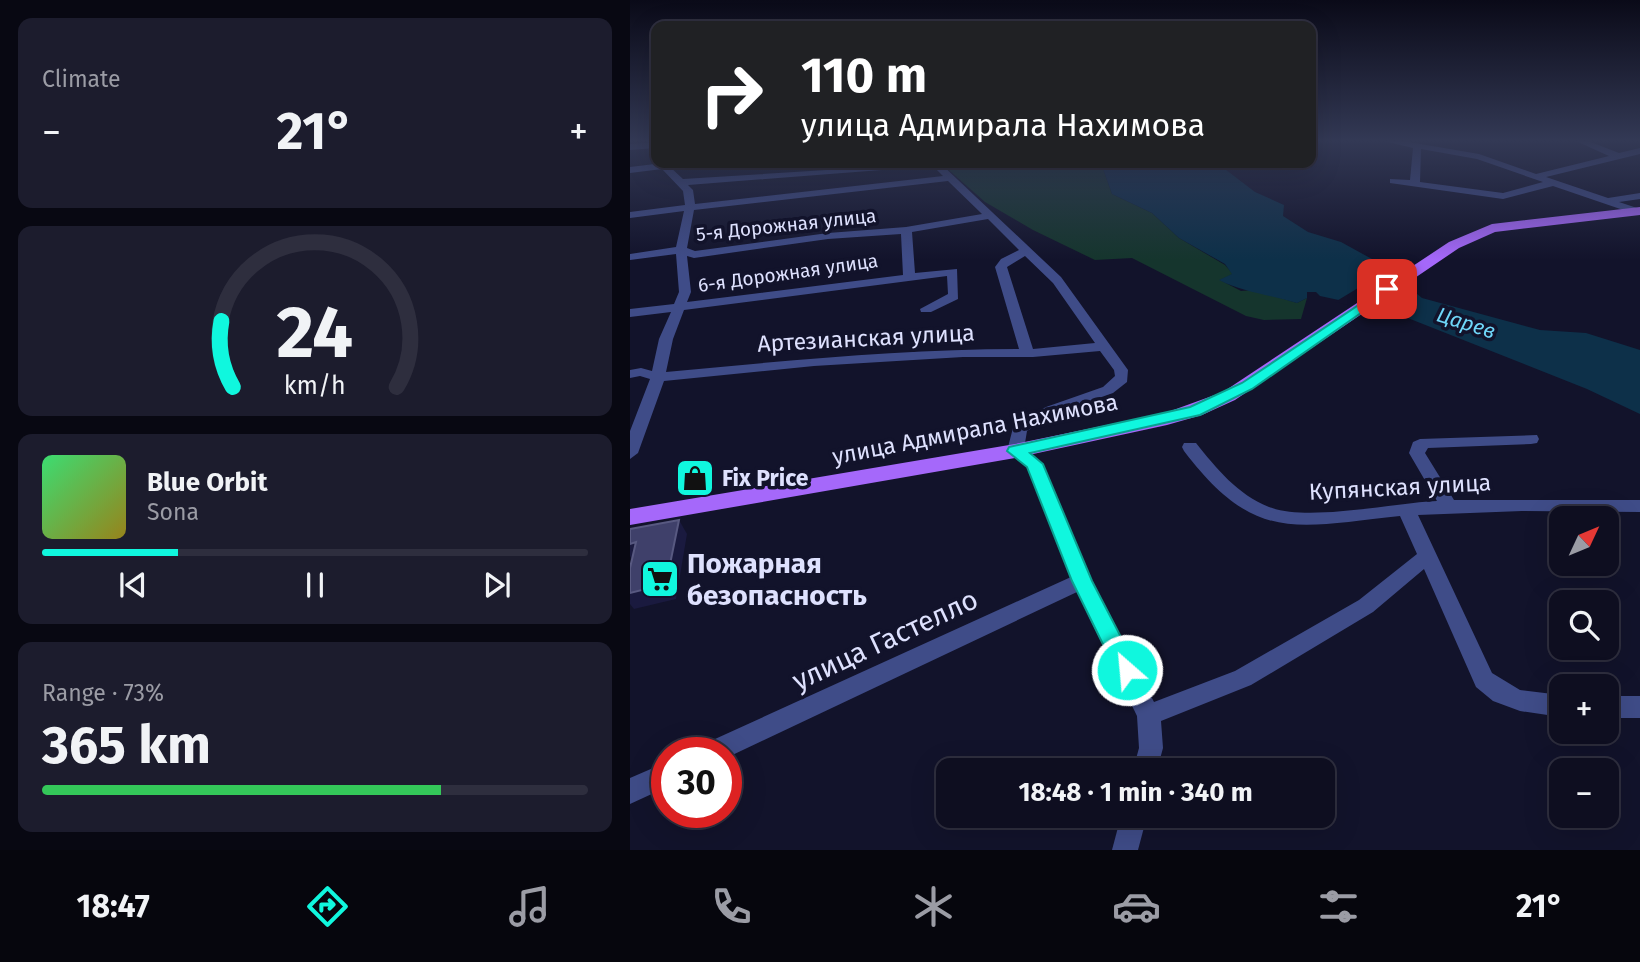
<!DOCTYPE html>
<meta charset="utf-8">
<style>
:root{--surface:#0e0e20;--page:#1c1c2d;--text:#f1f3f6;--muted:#9b9ca5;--line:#2e2e3e;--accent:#10f7de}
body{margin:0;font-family:"Fira Sans",sans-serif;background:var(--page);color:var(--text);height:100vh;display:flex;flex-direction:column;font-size:26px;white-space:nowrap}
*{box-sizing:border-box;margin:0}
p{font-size:23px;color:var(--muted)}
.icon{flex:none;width:38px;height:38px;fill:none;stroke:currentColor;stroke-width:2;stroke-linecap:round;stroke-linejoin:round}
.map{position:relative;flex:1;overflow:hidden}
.panel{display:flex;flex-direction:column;gap:18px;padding:18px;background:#080812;width:630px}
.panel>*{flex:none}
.banner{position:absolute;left:21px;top:21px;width:665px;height:147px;border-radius:14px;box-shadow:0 7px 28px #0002,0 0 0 2px var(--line);background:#202124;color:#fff;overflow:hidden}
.needle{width:46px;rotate:46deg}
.buttons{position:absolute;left:919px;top:506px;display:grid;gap:14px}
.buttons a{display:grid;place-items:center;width:70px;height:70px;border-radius:14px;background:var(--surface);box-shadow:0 7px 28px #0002,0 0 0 2px var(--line);font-size:35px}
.speed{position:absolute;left:21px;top:737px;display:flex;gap:14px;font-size:35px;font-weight:700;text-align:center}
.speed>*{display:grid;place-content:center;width:91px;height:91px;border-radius:50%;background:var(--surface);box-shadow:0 7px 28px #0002,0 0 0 2px var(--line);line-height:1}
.speed .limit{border:10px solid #d22;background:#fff;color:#111}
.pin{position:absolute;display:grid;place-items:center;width:60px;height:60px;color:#fff;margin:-30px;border-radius:14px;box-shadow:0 4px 10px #0006}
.me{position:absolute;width:77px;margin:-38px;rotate:333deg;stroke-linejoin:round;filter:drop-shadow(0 0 5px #0008)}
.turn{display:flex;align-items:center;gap:24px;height:147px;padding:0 35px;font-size:32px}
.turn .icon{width:91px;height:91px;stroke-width:2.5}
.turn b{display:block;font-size:49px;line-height:60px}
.big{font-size:52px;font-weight:700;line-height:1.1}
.panel .card{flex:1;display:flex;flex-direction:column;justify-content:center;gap:10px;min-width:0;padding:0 24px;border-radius:14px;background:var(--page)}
.panel .dial{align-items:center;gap:0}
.dial svg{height:182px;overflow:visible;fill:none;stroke:var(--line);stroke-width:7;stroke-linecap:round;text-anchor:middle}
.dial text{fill:var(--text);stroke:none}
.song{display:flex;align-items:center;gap:21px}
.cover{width:84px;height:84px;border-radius:10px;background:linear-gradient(135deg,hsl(140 70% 55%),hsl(50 70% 35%))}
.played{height:7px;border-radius:4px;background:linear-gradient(90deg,var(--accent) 25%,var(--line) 25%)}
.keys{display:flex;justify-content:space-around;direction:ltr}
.heat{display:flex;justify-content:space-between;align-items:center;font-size:38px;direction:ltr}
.charge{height:10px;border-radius:5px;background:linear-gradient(90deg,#34c759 73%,var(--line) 0)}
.trip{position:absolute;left:306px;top:758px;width:399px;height:70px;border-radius:14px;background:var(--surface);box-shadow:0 7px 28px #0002,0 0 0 2px var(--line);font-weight:700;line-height:70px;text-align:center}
.tab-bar{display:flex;height:112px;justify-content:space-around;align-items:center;background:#06060d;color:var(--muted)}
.tab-bar .icon{width:49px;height:49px}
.tab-bar .active{color:var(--accent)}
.tab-bar b{font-size:32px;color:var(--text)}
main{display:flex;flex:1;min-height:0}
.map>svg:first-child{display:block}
.green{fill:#15352d}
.water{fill:#0d3049}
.pier{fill:#12132b}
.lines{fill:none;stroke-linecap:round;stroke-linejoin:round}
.minor{fill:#3f4c88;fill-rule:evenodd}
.major{fill:#a568fa;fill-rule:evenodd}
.shaded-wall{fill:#1a1a3f}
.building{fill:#3f406a;stroke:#585981;stroke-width:2}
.route{fill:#10f7de;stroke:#0aa190;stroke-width:2}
.labels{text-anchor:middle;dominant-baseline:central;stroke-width:7;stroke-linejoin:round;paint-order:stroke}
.far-street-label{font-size:19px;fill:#dee1fe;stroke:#12132b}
.far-water-label{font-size:21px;font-style:italic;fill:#6fd7fa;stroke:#12132b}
.street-label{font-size:23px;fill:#dee1fe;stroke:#12132b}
.poi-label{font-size:23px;font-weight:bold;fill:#dee1fe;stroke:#12132b;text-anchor:start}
.near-poi-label{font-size:28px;font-weight:bold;fill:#dee1fe;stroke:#12132b;text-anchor:start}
.near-street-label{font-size:28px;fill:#dee1fe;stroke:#12132b}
</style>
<main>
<section class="panel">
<div class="card"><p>Climate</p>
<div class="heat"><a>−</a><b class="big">21°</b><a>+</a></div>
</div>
<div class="card dial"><svg viewBox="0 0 100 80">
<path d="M14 69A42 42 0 1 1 86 69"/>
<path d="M14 69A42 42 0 0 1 9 40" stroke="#10f7de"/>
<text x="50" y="56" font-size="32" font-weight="700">24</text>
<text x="50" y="72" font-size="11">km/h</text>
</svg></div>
<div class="card">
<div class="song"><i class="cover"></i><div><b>Blue Orbit</b><p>Sona</p></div></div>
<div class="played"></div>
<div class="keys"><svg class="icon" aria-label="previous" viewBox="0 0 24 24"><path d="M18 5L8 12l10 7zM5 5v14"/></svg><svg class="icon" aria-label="pause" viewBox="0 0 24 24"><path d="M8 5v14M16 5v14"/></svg><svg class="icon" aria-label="next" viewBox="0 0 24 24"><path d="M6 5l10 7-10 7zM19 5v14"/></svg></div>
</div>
<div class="card"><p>Range · 73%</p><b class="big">365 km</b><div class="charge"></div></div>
</section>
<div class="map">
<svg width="1010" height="850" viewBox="0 0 1010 850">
<rect width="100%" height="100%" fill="#12132b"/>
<!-- green -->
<path class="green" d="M311,163h160l11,31 40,19 27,25 46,27 8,9 -13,6 21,11 13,-1 43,13 10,-5 -6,21 -37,1 -18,-4 -114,-58 -37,2 -62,-30 -48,-28z"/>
<!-- water -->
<path class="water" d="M471,163h116l38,29 29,13 -1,11 25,16 33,10 40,22 41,34 118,32 46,3 54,17v64l-53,-25 -197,-78 -70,-15 -4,-4h-9v6l-10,5c-27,-8 -54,-11 -78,-23l13,-6 -7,-10 -46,-26 -27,-25 -40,-19z"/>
<!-- pier -->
<path class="pier" d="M761,268l21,17 -38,26 -39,-9z"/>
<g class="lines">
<!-- minor -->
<g class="minor">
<path d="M754,141h19l76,13 57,20 73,-18 -33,-15h12l31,12 21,-5v6l-94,23 62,21 32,-5v6l-21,3 21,7v4h-8l-79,-27 -50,13 -113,-16v-4l20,1 3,-32zM791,149l56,10 66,23 -40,11 -83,-11z"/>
<path d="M26,142v6l-26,2v-6z"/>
<path d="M33,163h11l-4,4 13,12 257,-16 121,114 67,93 -1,12 -14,11 -57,20 -29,18 -3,18 18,15 50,117 62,121 81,-31 124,-71 58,-46 -17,-38c-105,11 -145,28 -216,-65l-2,-4 2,-4h12c20,25 42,52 73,64 39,15 123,-4 168,-6l-28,-48 4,-11 7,-3 117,-4 2,4 -2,4 -6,1 -103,4 -3,5 29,47h186v12l-118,-1 -104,4 74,158 28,17 41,5v22l-41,-6 -27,-10 -17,-14 -52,-118 -51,43 -122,73 -90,36 2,27 -6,22h-24l6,-22 -2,-32 -60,-124 -351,166v-6h-26l4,-8 367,-167 -44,-110 -20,-16 7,-27 32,-17 57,-20 12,-11 -1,-6 -14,-19 -67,6h-70l-149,9 -150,15 -26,72 -8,6v-28l20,-52 -10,-3 -10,2v-8l11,-2 11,3 7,-32 12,-27 -41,5v-8l44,-5 5,-12 -3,-38 -46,6v-6l46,-7 8,-36 -54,7v-6l55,-7 -2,-14 -21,-22 -32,4v-6zM303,166l10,10 -248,28 -2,-14 -5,-5zM318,181l34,33 -76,13 -78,6 -133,18 -8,-3 7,-38zM358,219l31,31 -18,9 -6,8 24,82c-118,0 -235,12 -353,23l7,-33 11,-29 263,-34 1,18 -28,15 1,3h10l27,-13 -1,-30 -42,4 -3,-41zM271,234l2,41 -216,27 4,-10 -4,-36 7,2 134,-19zM395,256l28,27 42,60 -62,6 -26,-82z"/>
<rect x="976" y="696" width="34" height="22"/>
<path d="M37,762v25l-37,17v-26z"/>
<path d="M491,816h26l-9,34h-26z"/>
</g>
<!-- major -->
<path class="major" d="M1010,207v8l-145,17 -36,16 -224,152 -33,15 -35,10 -152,33 -385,67v-16l385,-65 150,-31 58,-21 226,-150 43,-18z"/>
</g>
<!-- shaded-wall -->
<g class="shaded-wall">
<path d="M49,520l8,14 -11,65 -42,10 -4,-5v-11z"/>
<path d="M6,542l-4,17 -2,-3v-12z"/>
</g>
<!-- building -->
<path class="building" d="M49,520l-13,64 -36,9v-25l6,-26 -6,2v-15z"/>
<!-- sky -->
<linearGradient id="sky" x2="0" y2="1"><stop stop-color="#0a0a18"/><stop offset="0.54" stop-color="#333955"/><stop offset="1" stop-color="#333955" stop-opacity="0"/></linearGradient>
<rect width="1010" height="260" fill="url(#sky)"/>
<!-- route -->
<path class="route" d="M757,286l6,3 -2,3 -139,97 -52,26 -170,38 13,11 49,117 46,89 -3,7 -8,3 -8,-3 -47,-96 -45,-114 -20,-16 2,-4 181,-40 52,-24z"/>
<!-- icons -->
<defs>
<symbol id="shop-square" viewBox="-11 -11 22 22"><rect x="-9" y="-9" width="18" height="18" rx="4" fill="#10f7de" stroke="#12132b"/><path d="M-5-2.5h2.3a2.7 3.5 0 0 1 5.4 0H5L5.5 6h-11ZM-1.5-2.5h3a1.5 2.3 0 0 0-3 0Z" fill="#111"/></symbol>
<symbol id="supermarket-square" viewBox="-11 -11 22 22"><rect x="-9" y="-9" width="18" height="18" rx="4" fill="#10f7de" stroke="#12132b"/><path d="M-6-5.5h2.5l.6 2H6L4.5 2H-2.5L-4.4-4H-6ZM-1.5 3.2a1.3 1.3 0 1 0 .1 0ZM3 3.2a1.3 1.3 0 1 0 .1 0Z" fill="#111"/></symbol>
</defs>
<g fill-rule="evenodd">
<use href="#shop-square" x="43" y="456" width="44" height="44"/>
<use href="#supermarket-square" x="8" y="557" width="44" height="44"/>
</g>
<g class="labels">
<!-- far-street labels -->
<g class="far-street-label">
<text transform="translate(156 225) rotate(-6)">5-я Дорожная улица</text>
<text transform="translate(158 273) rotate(-8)">6-я Дорожная улица</text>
</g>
<!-- far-water labels -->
<g class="far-water-label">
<text transform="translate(836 323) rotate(18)">Царев</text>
</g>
<!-- street labels -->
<g class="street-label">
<text transform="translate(236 338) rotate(-3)">Артезианская улица</text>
<text transform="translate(345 429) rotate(-11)">улица Адмирала Нахимова</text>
<text transform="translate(770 487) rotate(-3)">Купянская улица</text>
</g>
<!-- poi labels -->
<g class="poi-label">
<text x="92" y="478">Fix Price</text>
</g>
<!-- near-poi labels -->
<g class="near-poi-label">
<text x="57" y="563">Пожарная<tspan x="57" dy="32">безопасность</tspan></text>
</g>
<!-- near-street labels -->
<g class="near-street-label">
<text transform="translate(255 640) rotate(-25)">улица Гастелло</text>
</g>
</g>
</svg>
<div class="buttons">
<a><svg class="needle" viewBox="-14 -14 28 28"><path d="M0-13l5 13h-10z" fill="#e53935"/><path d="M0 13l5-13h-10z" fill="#9b9ca5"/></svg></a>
<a><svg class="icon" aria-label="search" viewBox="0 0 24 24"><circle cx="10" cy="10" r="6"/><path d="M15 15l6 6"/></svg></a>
<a>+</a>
<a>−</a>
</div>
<div class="speed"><div class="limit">30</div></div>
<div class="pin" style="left:757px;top:289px;background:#d93025"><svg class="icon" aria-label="arrive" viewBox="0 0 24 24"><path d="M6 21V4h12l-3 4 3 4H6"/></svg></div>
<svg class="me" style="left:497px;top:670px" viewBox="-20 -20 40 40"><circle r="17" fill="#10f7de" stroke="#fff" stroke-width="3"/><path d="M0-11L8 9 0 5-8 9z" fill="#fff"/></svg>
<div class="trip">18:48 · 1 min · 340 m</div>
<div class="banner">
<div class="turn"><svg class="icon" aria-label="right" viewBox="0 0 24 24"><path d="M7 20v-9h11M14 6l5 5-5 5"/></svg><div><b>110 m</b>улица Адмирала Нахимова</div></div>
</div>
</div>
</main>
<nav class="tab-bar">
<b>18:47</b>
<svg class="icon active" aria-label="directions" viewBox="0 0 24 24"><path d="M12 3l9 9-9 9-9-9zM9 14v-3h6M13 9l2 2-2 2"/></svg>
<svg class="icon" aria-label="music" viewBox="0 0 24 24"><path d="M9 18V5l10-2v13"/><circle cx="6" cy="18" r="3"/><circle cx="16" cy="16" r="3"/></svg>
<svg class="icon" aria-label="phone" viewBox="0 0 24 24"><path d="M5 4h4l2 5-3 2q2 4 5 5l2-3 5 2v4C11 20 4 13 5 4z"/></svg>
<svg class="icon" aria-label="climate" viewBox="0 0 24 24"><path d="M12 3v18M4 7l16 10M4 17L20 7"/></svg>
<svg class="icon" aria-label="car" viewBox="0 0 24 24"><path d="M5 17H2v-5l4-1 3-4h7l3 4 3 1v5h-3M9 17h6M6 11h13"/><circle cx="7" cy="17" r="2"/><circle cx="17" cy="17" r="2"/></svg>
<svg class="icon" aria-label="filters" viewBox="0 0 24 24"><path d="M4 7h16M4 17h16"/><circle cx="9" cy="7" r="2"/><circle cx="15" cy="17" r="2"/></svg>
<b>21°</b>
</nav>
